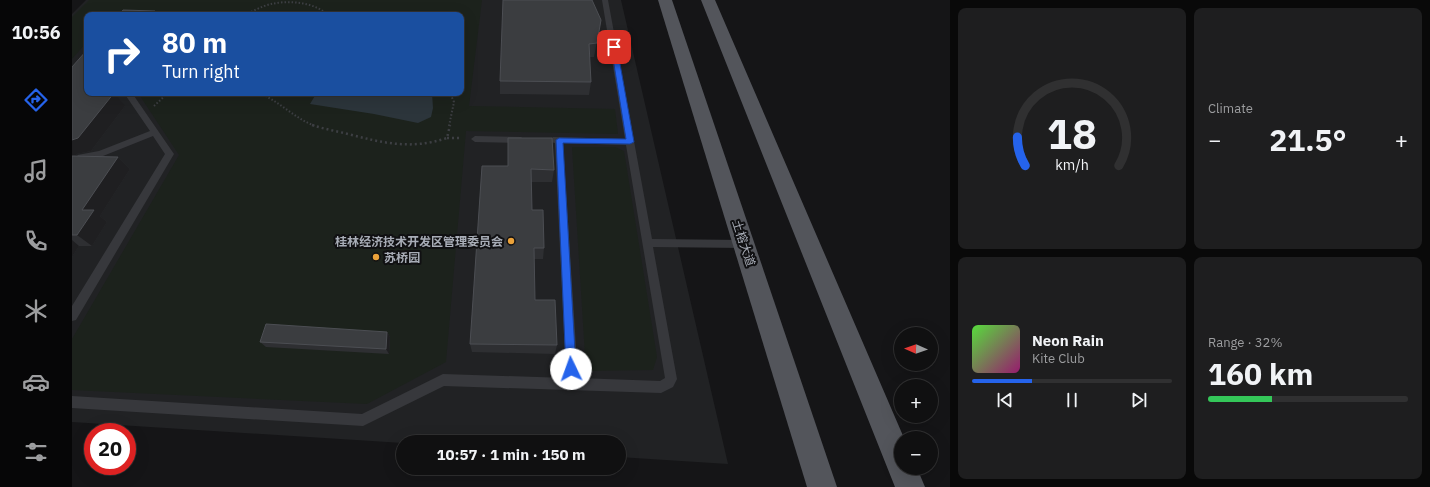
<!DOCTYPE html>
<meta charset="utf-8">
<style>
:root{--surface:#101011;--page:#1e1e1f;--text:#f1f3f6;--muted:#9c9d9f;--line:#303031;--accent:#2563eb}
body{margin:0;font-family:"IBM Plex Sans","Noto Sans SC",sans-serif;background:var(--page);color:var(--text);height:100vh;display:flex;flex-direction:column;font-size:15px;white-space:nowrap}
*{box-sizing:border-box;margin:0}
p{font-size:13px;color:var(--muted)}
.icon{flex:none;width:22px;height:22px;fill:none;stroke:currentColor;stroke-width:2;stroke-linecap:round;stroke-linejoin:round}
.map{position:relative;flex:1;overflow:hidden}
.sheet{display:flex;flex-direction:column;gap:8px;padding:8px;background:#090909;width:480px}
.sheet>*{flex:none}
.top-card{position:absolute;left:12px;top:12px;width:380px;height:84px;border-radius:8px;box-shadow:0 4px 16px #0002,0 0 0 1px var(--line);background:#1a4fa0;color:#fff;overflow:hidden}
.needle{width:26px;rotate:272deg}
.fabs{position:absolute;left:822px;top:327px;display:grid;gap:8px}
.fabs a{display:grid;place-items:center;width:44px;height:44px;border-radius:50%;background:var(--surface);box-shadow:0 4px 16px #0002,0 0 0 1px var(--line);font-size:20px}
.speed{position:absolute;left:12px;top:423px;display:flex;gap:8px;font-size:20px;font-weight:700;text-align:center}
.speed>*{display:grid;place-content:center;width:52px;height:52px;border-radius:50%;background:var(--surface);box-shadow:0 4px 16px #0002,0 0 0 1px var(--line);line-height:1}
.speed .limit{border:6px solid #d22;background:#fff;color:#111}
.pin{position:absolute;display:grid;place-items:center;width:34px;height:34px;color:#fff;margin:-17px;border-radius:8px;box-shadow:0 2px 6px #0006}
.me{position:absolute;width:44px;margin:-22px;rotate:357deg;stroke-linejoin:round;filter:drop-shadow(0 0 3px #0008)}
.turn{display:flex;align-items:center;gap:14px;height:84px;padding:0 12px;font-size:18px}
.turn .icon{width:52px;height:52px;stroke-width:2.5}
.turn b{display:block;font-size:28px;line-height:34px}
.big{font-size:30px;font-weight:700;line-height:1.1}
.sheet .card{flex:1;display:flex;flex-direction:column;justify-content:center;gap:6px;min-width:0;padding:0 14px;border-radius:8px;background:var(--page)}
.sheet .dial{align-items:center;gap:0}
.dial svg{height:104px;overflow:visible;fill:none;stroke:var(--line);stroke-width:7;stroke-linecap:round;text-anchor:middle}
.dial text{fill:var(--text);stroke:none}
.song{display:flex;align-items:center;gap:12px}
.cover{width:48px;height:48px;border-radius:6px;background:linear-gradient(135deg,hsl(110 70% 55%),hsl(320 70% 35%))}
.played{height:4px;border-radius:2px;background:linear-gradient(90deg,var(--accent) 30%,var(--line) 30%)}
.keys{display:flex;justify-content:space-around;direction:ltr}
.heat{display:flex;justify-content:space-between;align-items:center;font-size:22px;direction:ltr}
.charge{height:6px;border-radius:3px;background:linear-gradient(90deg,#34c759 32%,var(--line) 0)}
.sheet .tiles{flex:1;display:grid;gap:8px;grid-template-columns:repeat(2,1fr)}
.trip{position:absolute;left:324px;top:435px;width:230px;height:40px;border-radius:20px;background:var(--surface);box-shadow:0 4px 16px #0002,0 0 0 1px var(--line);font-weight:700;line-height:40px;text-align:center}
main{display:flex;flex:1;min-height:0}
.dock{display:flex;flex-direction:column;width:72px;justify-content:space-around;align-items:center;background:#060607;color:var(--muted)}
.dock .icon{width:28px;height:28px}
.dock .selected{color:var(--accent)}
.dock b{font-size:18px;color:var(--text)}
.map>svg:first-child{display:block}
.built{fill:#212224;fill-rule:evenodd}
.green{fill:#1c221c}
.water{fill:#2c353b}
.lines{fill:none;stroke-linecap:round;stroke-linejoin:round}
.path-far1{stroke:#3d3f43;stroke-width:2;stroke-dasharray:1.5 2;stroke-linecap:butt}
.path{stroke:#3d3f43;stroke-width:2.5;stroke-dasharray:2 3;stroke-linecap:butt}
.lane{fill:#37383c;fill-rule:evenodd}
.primary{fill:#53555b;fill-rule:evenodd}
.wall{fill:#2e2f32}
.shaded-wall{fill:#1f1f21}
.building{fill:#3b3d40;stroke:#4c4e53}
.route{fill:#2563eb;stroke:#184099}
.poi-dot{fill:#eba23a;stroke:#101012;stroke-width:1.5}
.labels{text-anchor:middle;dominant-baseline:central;stroke-width:4;stroke-linejoin:round;paint-order:stroke}
.poi-label{font-size:12px;font-weight:bold;fill:#a8adb7;stroke:#101012;text-anchor:end}
.street-label{font-size:12px;fill:#a8adb7;stroke:#101012}
</style>
<main>
<nav class="dock">
<b>10:56</b>
<svg class="icon selected" aria-label="directions" viewBox="0 0 24 24"><path d="M12 3l9 9-9 9-9-9zM9 14v-3h6M13 9l2 2-2 2"/></svg>
<svg class="icon" aria-label="music" viewBox="0 0 24 24"><path d="M9 18V5l10-2v13"/><circle cx="6" cy="18" r="3"/><circle cx="16" cy="16" r="3"/></svg>
<svg class="icon" aria-label="phone" viewBox="0 0 24 24"><path d="M5 4h4l2 5-3 2q2 4 5 5l2-3 5 2v4C11 20 4 13 5 4z"/></svg>
<svg class="icon" aria-label="climate" viewBox="0 0 24 24"><path d="M12 3v18M4 7l16 10M4 17L20 7"/></svg>
<svg class="icon" aria-label="car" viewBox="0 0 24 24"><path d="M5 17H2v-5l4-1 3-4h7l3 4 3 1v5h-3M9 17h6M6 11h13"/><circle cx="7" cy="17" r="2"/><circle cx="17" cy="17" r="2"/></svg>
<svg class="icon" aria-label="filters" viewBox="0 0 24 24"><path d="M4 7h16M4 17h16"/><circle cx="9" cy="7" r="2"/><circle cx="15" cy="17" r="2"/></svg>
</nav>
<div class="map">
<svg width="878" height="487" viewBox="0 0 878 487">
<rect width="100%" height="100%" fill="#151517"/>
<!-- built -->
<path class="built" d="M14,0h535l107,464 -109,-7v-15l-216,1 -331,-21v-408zM15,15h374v78h-374z"/>
<!-- green -->
<g class="green">
<path d="M17,0h393l-13,106 146,3 3,25 -152,-3 -20,231 -79,42 -295,-14v-51l107,-184 -41,-62h323v-78h-374v27l-15,17v-42z"/>
<path d="M500,147h43l9,4 33,206 -4,13 -67,1z"/>
</g>
<!-- water -->
<path class="water" d="M238,93h122l1,15 -2,9 -13,6 -44,-9 -64,-10 6,-10z"/>
<g class="lines">
<!-- path-far1 -->
<g class="path-far1">
<path d="M173,15c8,-4 17,-9 26,-11 18,-4 43,-2 57,11"/>
<path d="M187,93c20,8 35,25 56,33"/>
<path d="M82,106l14,-13"/>
<path d="M377,126l5,-24 -4,-9"/>
</g>
<!-- path -->
<g class="path">
<path d="M240,125c12,4 24,6 36,9 35,9 63,16 99,4l3,-13"/>
<path d="M375,138h13"/>
</g>
<!-- lane -->
<g class="lane">
<path d="M530,0h6l44,239 92,1 4,1 1,3 -1,3 -4,1 -91,-1 24,132 -4,8 -12,6 -217,-7 -81,40 -291,-18v-12l290,18 81,-40 123,4 -11,-235 -5,-1 -1,-2 4,-3 72,2zM491,143l63,2 39,233 -5,3 -82,-3z"/>
<path d="M52,93h8l42,61 -98,166 -4,1v-15l93,-152 -12,-18 -50,20 -31,6v-6l27,-5 51,-20z"/>
<path d="M403,136l46,1 4,3 -4,3 -46,-1 -4,-3z"/>
</g>
<!-- primary -->
<g class="primary">
<path d="M586,0h14l165,487h-30z"/>
<path d="M629,0h14l189,438h-3v30h16l8,19h-30z"/>
</g>
</g>
<!-- wall -->
<g class="wall">
<path d="M529,20l-7,37h-5l2,25 -2,13 -89,-1v-13z"/>
<path d="M0,67l15,26 38,13 -34,45 -15,3 2,2 40,1 12,12 -30,47 7,6 -15,24h-13l-7,11z"/>
<path d="M410,166l72,4 -2,12h-21l1,28 12,38 -1,11h-9l1,41 22,45 -2,9 -83,-2 -2,-8z"/>
<path d="M315,332l3,5 -1,17 -123,-7 -6,-5z"/>
</g>
<!-- shaded-wall -->
<g class="shaded-wall">
<path d="M83,11l2,4h-6z"/>
<path d="M42,93l11,13 -34,45 -15,3 7,7 -11,1v-22z"/>
<path d="M46,157l12,12 -30,47 7,6 -15,24 -15,-11 5,-25z"/>
<path d="M0,240l7,6 -7,11z"/>
<path d="M315,332l3,5 -1,17 -3,-5z"/>
</g>
<!-- building -->
<g class="building">
<path d="M431,0h89l9,20 -4,23 -8,1 2,38 -91,-1z"/>
<path d="M51,10l32,1 -4,4h-32z"/>
<path d="M15,50v43h27l-36,45 -6,2v-73z"/>
<path d="M436,138h44l2,32 -23,-1 1,41h11l1,38h-10l1,52h20l2,45 -87,-1 12,-178h26z"/>
<path d="M0,156l46,1 -36,53h12l-17,25h-5z"/>
<path d="M194,324l121,8 -1,17 -126,-7z"/>
</g>
<!-- route -->
<path class="route" d="M539,46l6,1 17,95 -4,2 -67,-1 13,226 -1,4 -4,1 -4,-1 -1,-4 -10,-229 3,-2 67,1z"/>
<!-- markers -->
<g class="poi-dot">
<circle cx="439" cy="241" r="4"/>
<circle cx="304" cy="257" r="4"/>
</g>
<g class="labels">
<!-- poi labels -->
<g class="poi-label">
<text x="431" y="241">桂林经济技术开发区管理委员会</text>
<text x="312" y="257" text-anchor="start">苏桥园</text>
</g>
<!-- street labels -->
<g class="street-label">
<text transform="translate(672 243) rotate(72)">土榕大道</text>
</g>
</g>
</svg>
<div class="fabs">
<a><svg class="needle" viewBox="-14 -14 28 28"><path d="M0-13l5 13h-10z" fill="#e53935"/><path d="M0 13l5-13h-10z" fill="#9c9d9f"/></svg></a>
<a>+</a>
<a>−</a>
</div>
<div class="speed"><div class="limit">20</div></div>
<div class="pin" style="left:542px;top:47px;background:#d93025"><svg class="icon" aria-label="arrive" viewBox="0 0 24 24"><path d="M6 21V4h12l-3 4 3 4H6"/></svg></div>
<svg class="me" style="left:499px;top:369px" viewBox="-20 -20 40 40"><circle r="19" fill="#fff"/><path d="M0-13L10 11 0 6-10 11z" fill="#2563eb"/></svg>
<div class="trip">10:57 · 1 min · 150 m</div>
<div class="top-card">
<div class="turn"><svg class="icon" aria-label="right" viewBox="0 0 24 24"><path d="M7 20v-9h11M14 6l5 5-5 5"/></svg><div><b>80 m</b>Turn right</div></div>
</div>
</div>
<section class="sheet">
<div class="tiles">
<div class="card dial"><svg viewBox="0 0 100 80">
<path d="M14 69A42 42 0 1 1 86 69"/>
<path d="M14 69A42 42 0 0 1 8 47" stroke="#2563eb"/>
<text x="50" y="56" font-size="32" font-weight="700">18</text>
<text x="50" y="72" font-size="11">km/h</text>
</svg></div>
<div class="card"><p>Climate</p>
<div class="heat"><a>−</a><b class="big">21.5°</b><a>+</a></div>
</div>
<div class="card">
<div class="song"><i class="cover"></i><div><b>Neon Rain</b><p>Kite Club</p></div></div>
<div class="played"></div>
<div class="keys"><svg class="icon" aria-label="previous" viewBox="0 0 24 24"><path d="M18 5L8 12l10 7zM5 5v14"/></svg><svg class="icon" aria-label="pause" viewBox="0 0 24 24"><path d="M8 5v14M16 5v14"/></svg><svg class="icon" aria-label="next" viewBox="0 0 24 24"><path d="M6 5l10 7-10 7zM19 5v14"/></svg></div>
</div>
<div class="card"><p>Range · 32%</p><b class="big">160 km</b><div class="charge"></div></div>
</div>
</section>
</main>
